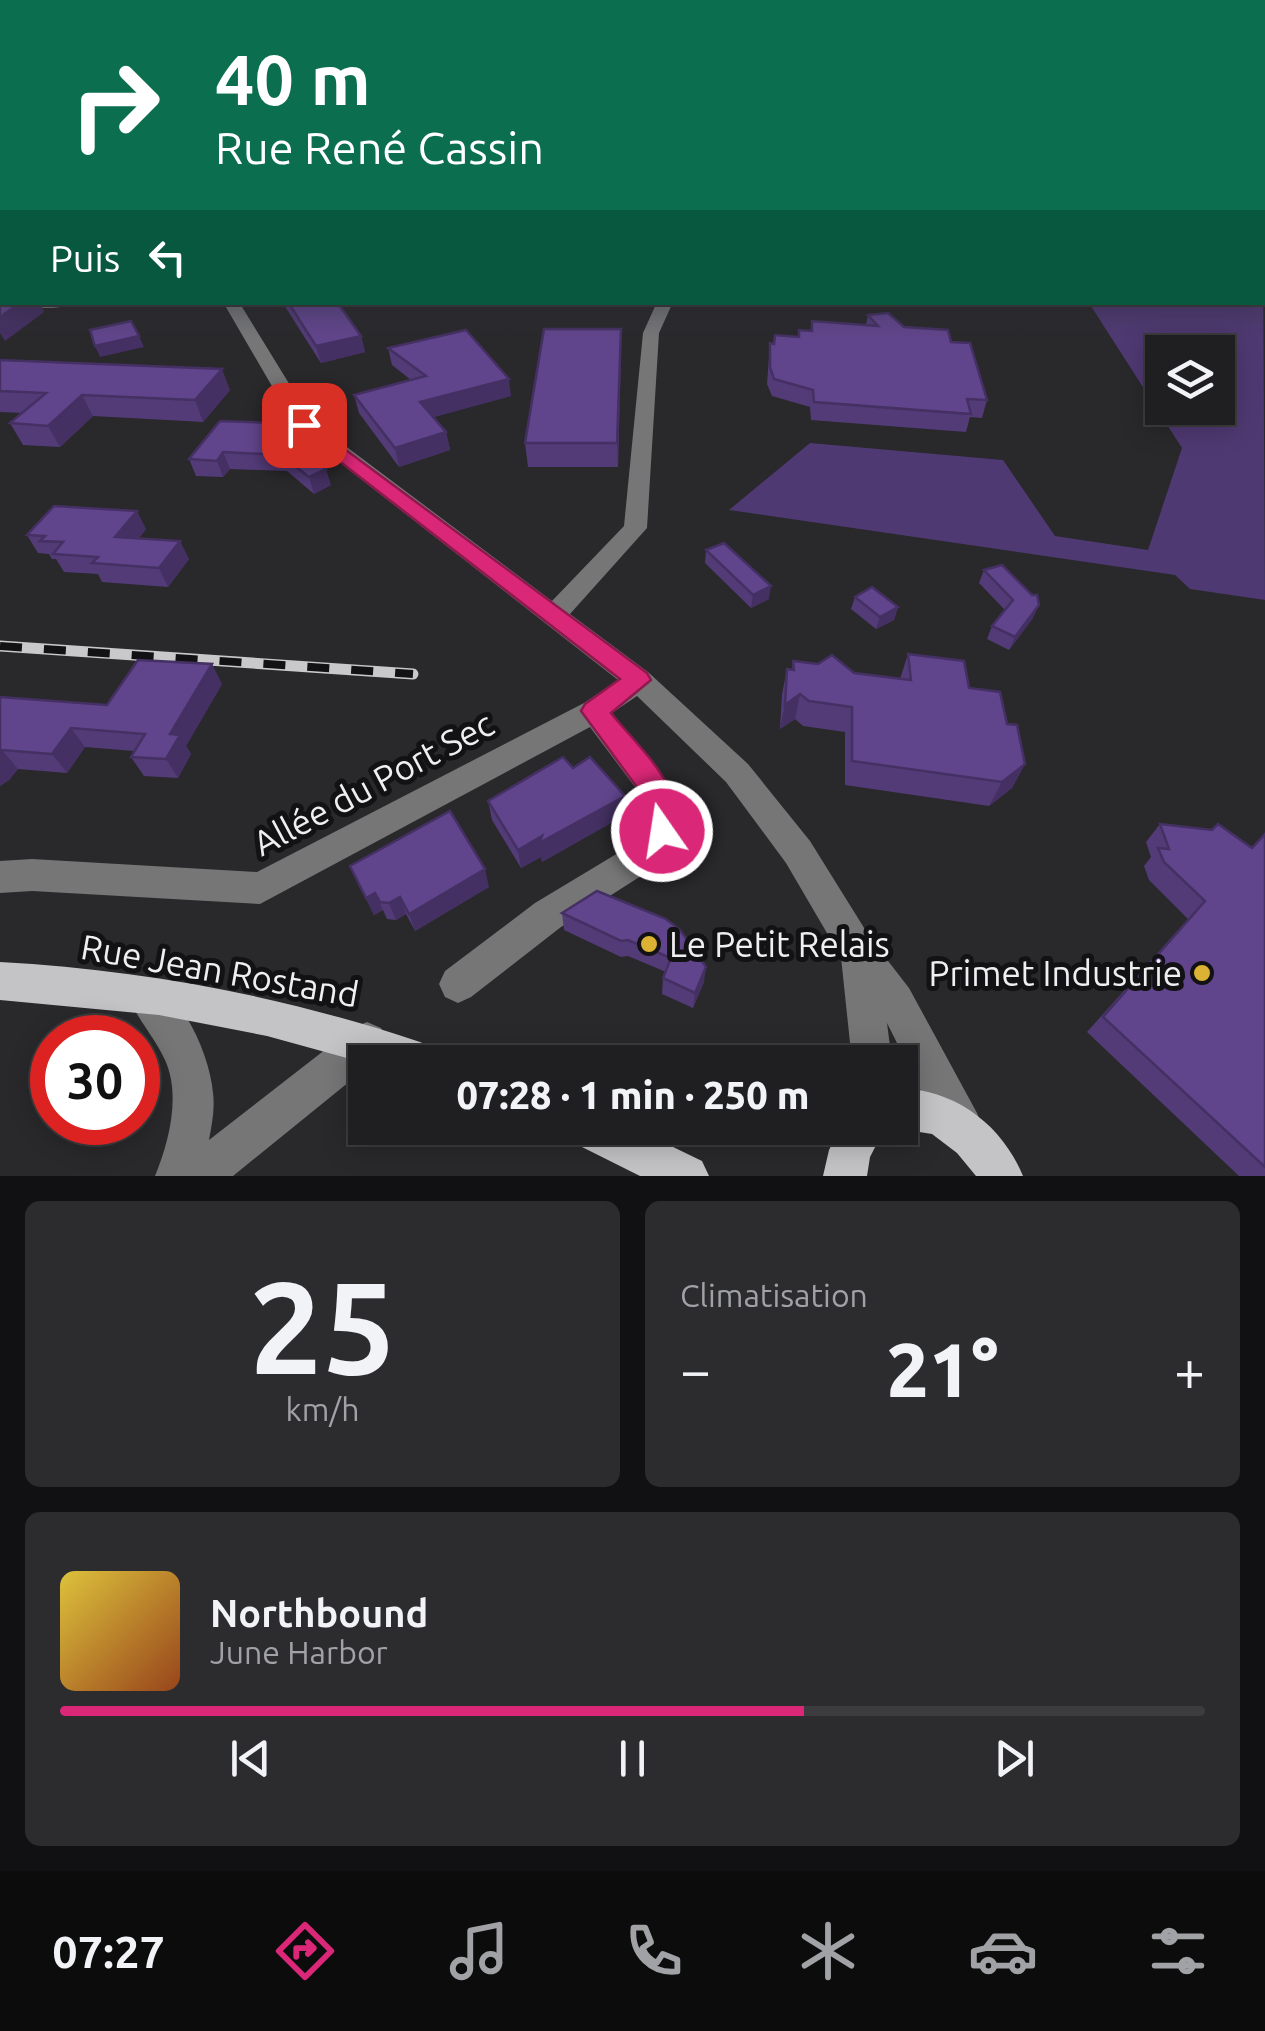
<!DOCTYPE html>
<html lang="fr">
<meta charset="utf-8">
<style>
:root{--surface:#1f1e20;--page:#2c2b2d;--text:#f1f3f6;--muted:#a1a2a5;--line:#3c3c3e;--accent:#db2777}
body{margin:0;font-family:Ubuntu,sans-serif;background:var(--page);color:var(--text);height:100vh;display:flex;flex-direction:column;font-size:38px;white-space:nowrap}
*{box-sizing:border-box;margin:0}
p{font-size:32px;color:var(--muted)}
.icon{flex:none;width:55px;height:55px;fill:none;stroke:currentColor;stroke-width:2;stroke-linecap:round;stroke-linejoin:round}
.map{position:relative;height:1176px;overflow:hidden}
.details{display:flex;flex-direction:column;gap:25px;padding:25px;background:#111012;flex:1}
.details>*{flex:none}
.banner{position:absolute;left:0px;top:0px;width:1265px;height:305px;box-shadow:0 5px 25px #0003,0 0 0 2px var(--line);background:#0b6e4f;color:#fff;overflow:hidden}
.controls{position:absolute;left:1145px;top:335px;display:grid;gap:20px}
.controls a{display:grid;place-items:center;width:90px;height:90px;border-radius:0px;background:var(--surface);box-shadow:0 5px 25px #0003,0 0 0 2px var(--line);font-size:50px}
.speed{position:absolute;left:30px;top:1015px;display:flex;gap:20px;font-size:50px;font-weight:700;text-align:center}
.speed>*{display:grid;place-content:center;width:130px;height:130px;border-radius:50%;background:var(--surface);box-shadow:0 5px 25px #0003,0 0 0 2px var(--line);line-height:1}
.speed .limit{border:15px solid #d22;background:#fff;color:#111}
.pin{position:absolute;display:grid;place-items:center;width:85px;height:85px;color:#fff;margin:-42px;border-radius:20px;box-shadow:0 5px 15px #0006}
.me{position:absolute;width:110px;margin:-55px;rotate:347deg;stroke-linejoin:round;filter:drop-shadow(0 0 8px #0008)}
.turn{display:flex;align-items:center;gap:35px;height:210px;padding:0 50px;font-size:45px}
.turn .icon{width:130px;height:130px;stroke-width:2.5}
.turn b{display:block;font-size:70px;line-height:85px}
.then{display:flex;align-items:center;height:95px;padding:0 50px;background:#0003;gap:20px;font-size:38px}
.big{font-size:75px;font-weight:800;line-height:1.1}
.details .card{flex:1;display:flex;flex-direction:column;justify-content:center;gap:15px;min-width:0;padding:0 35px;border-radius:15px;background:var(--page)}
.details .dial{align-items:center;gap:0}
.dial b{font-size:130px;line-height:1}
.song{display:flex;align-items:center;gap:30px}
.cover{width:120px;height:120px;border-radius:15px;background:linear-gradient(135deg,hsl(50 70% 55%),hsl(20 70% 35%))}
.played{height:10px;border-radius:5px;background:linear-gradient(90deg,var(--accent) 65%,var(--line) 65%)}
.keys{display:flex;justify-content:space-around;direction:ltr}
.heat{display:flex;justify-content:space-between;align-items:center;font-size:55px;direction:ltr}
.details .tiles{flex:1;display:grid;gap:25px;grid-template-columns:1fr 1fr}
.card:last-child{grid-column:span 2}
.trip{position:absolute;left:348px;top:1045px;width:570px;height:100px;border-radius:0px;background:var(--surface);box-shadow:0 5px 25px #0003,0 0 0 2px var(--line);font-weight:800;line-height:100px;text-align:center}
.menu{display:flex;height:160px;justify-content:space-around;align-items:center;background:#0c0c0d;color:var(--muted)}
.menu .icon{width:70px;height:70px}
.menu .selected{color:var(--accent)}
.menu b{font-size:45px;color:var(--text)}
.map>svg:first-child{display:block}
.green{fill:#4f3972;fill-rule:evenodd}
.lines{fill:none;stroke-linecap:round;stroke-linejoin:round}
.minor{fill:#767677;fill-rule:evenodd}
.major{fill:#c4c3c6;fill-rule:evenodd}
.rail-casing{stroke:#c9c8cb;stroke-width:11}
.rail{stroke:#121113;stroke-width:8;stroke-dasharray:22;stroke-linecap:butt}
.wall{fill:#533b78}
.shaded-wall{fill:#443062}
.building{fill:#61458c;stroke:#443062;stroke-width:2.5}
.route{fill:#db2777;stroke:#8e194d;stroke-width:2.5}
.poi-dot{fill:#dbb233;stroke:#121113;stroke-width:4}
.labels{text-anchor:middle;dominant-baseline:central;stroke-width:10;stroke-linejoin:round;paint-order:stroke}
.near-street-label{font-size:35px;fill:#efeef1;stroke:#121113}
.near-poi-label{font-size:35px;fill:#efeef1;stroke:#121113;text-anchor:start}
</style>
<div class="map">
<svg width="1265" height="1176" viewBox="0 0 1265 1176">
<rect width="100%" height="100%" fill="#29282b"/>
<!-- green -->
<path class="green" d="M1263,260l2,340 -75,-11 -15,-14 -446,-65 81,-67 193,17 52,76 93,14 34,-102 -93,-145 173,-1zM1162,352h56v56h-56z"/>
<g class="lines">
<!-- minor -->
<g class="minor">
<path d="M23,302h50c-11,8 -39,8 -50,0z"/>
<path d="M223,302h16l73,119 240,180 72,-75 19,-193 14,-31h16l-14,31 -12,195 -77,86 78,58 100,92 62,77 61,98 38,49 68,125 6,15 -6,15 -15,6 -15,-6 -60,-120 5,39h-40l-11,-105 -55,-94 -60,-81 -89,-86 -25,17 59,76 7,22v20l-4,10 -22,28 -91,58 -90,70 -13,6 -13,-6 -6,-13 6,-13 90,-68 93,-56 18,-21 -5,-31 -51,-68 -330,177 -228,-13 -32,2v-32l32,-2 225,13 327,-169 34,-23 -321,-251z"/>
<path d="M148,979c35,15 62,77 65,114 2,16 -1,31 -4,47l144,-112 14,-6 14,6 6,14 -6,14 -16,6v7l-132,107h-78c14,-34 26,-81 10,-116 -10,-22 -27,-40 -36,-62l6,-13z"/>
</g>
<!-- major -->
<g class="major">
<path d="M0,962c144,8 283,34 420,80l14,6 6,14 -75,1 -98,-27 -108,-21 -159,-15z"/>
<path d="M900,1088c56,2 102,37 123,88h-47l-19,-23 -25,-19 -38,-6h6z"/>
<path d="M568,1128h66l68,33 7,15h-69l-66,-33z"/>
<path d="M840,1128h45l-15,29 -3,19h-44l6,-26z"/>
</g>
<defs>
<path id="rail" d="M0,646l413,28"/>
</defs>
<!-- rail casing -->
<use href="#rail" class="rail-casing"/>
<!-- rail -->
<use href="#rail" class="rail"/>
</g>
<!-- wall -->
<g class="wall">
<path d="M1262,175h3v23l-3,-1z"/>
<path d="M285,302h52l24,34 4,16 -44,11 -35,-55z"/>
<path d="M868,315l83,27 36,58 -5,18 -12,-1 -4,15 -155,-12 -1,-13 -38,-11 -5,-12 3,-41 4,1 24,-7 1,-7 12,1 1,-10 54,4z"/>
<path d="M388,348l123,48 -78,21 13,15 4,18 -51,17 -40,-54 -5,-18 57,-15 -19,-15z"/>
<path d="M621,351l-3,116h-90l-3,-24z"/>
<path d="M0,360l230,30 -27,32 -110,-6 -33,31 -37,-2 -13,-22 12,-10 -22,-1z"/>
<path d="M276,423l55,62 -17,9 -27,-23 -57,-2 -7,8 -27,-1 -7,-17z"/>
<path d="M146,529l-7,9 50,21 -21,28 -66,-5 -4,-8 -34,-2 -8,-13h-4l-3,-5 -11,-1 -11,-18z"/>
<path d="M706,550l63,49 -18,9 -46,-45z"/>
<path d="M984,570l49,48 -24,32 -22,-11 5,-13 13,-16 -26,-27z"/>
<path d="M855,597l43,10 -4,13 -18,9 -25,-20z"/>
<path d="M908,654l61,34 38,36 18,40 -13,24 -23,18 -144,-21v-53l-42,-6 -8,-7 -15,10 2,-35 5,-25 5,1 1,-9 61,12 46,6z"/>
<path d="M222,684l-36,62 5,8 -13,24 -34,-2 -13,-19 3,-6 -49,-4 -18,26 -49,-4 -9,11 -9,6v-89l107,8z"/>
<path d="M573,768l52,28v19l-83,47 -1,-5 -20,11 -29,-48 -4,-19z"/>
<path d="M1160,824l92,23 13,-14v343h-26l-152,-144 101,-113 -39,-39 -5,-14 7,-9 -5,-15z"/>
<path d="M350,866l139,21 -74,44 -9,-17 -10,6 -9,-1 -4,-9 -9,5z"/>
<path d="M597,891l107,91 -11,26 -31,-14 1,-16 3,-6 -38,-16 -7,1 -57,-27 -2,-17z"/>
</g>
<!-- shaded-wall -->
<g class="shaded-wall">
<path d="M2,260v19l-2,1v-19z"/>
<path d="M20,302h20l4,10 -39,29 -5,-8v-16z"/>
<path d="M621,329v22l-3,116 -1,-24z"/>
<path d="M139,336l5,11 -44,10 -5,-11z"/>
<path d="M361,336l4,16 -44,11 -5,-17z"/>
<path d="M222,369l8,21 -27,32 -8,-22z"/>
<path d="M509,379l2,17 -87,24 -4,-18z"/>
<path d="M82,395l11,21 -33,31 -12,-21z"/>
<path d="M446,432l4,18 -51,17 -4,-19z"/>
<path d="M223,452l7,17 -7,8 -6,-16z"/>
<path d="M326,469l5,16 -17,9 -5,-17z"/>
<path d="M137,511l9,18 -21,26 -10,-18z"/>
<path d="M180,541l9,18 -21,28 -9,-19z"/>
<path d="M771,586l-2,13 -18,9 2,-13z"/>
<path d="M1039,605l-6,13 -24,32 6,-13z"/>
<path d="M898,607l-4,13 -18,9 4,-12z"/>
<path d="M212,664l10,20 -36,62 5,8 -13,24 -12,-19 4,-25z"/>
<path d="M800,694l-5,25 -15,10 5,-24z"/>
<path d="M71,728l14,19 -18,26 -15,-19z"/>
<path d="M2,750l16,19 -9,11 -9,6v-33z"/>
<path d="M1025,764l-13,24 -23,18 13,-24z"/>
<path d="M625,796v19l-83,47 -1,-5 -20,11 -3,-18 24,-14z"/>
<path d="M485,869l4,18 -74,44 -6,-17z"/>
<path d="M375,893l8,17 -9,5 -8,-17z"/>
<path d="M400,897l6,17 -10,6 -7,-17z"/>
<path d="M706,967l-2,15 -11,26 2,-15z"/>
</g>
<!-- building -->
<g class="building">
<path d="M0,175h2v85l-2,1z"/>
<path d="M2,277v25h19l-21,15v-39z"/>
<path d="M288,302h49l24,34 -45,10z"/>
<path d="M888,313l16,14 44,3 3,12 19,1 17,57 -20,-1 4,15 -157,-12 -1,-12 -39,-11 -4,-12v-24l4,1 1,-9 24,2v-7l13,1v-10l66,5 -10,-11z"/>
<path d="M131,321l8,15 -44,10 -5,-16z"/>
<path d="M544,329h77l-4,114h-92z"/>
<path d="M466,330l43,49 -89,23 26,30 -51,16 -41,-53 72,-19 -38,-28z"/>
<path d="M0,360l222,9 -27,31 -113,-5 -34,31 -38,-3 36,-30 -46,-2z"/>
<path d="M220,421l56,2 14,17 36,29 -17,8 -28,-22 -58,-3 -6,9 -28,-2z"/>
<path d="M54,506l83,5 -22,26 65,4 -21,27 -67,-5 6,-6 -45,-3 10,-12 -23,-1 5,-5 -18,-1z"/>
<path d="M724,543l47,43 -18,9 -47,-45z"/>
<path d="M1002,565l30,30h5l2,10 -24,32 -23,-11 21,-26 -29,-30z"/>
<path d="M872,587l26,20 -18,10 -25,-20z"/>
<path d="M908,654l56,7 5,27 31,4 7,32 10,1 8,39 -23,18 -150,-21v-54l-43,-6 -9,-7 -15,11 2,-36 7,1 -1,-9 25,3 14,-9 22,18 57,7z"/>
<path d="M138,660l74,4 -42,70 10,1 -14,24 -35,-2 14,-23 -74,-6 -19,26 -50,-4 -2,3v-56l107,8z"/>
<path d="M563,757l10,11 17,-11 35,39 -86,47 3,-7 -24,14 -30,-49z"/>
<path d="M450,811l35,58 -76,45 -9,-17 -11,6 -9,-1 -5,-9 -9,5 -16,-32z"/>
<path d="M1160,824l52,6 6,-6 34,24 13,-14v333l-162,-150 102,-116 -41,-39 -6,-14 11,1z"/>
<path d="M597,891l69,28 14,11 26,37 -11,26 -32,-15 8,-20 -43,-18 -7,1 -59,-28z"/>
</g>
<!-- sky -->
<linearGradient id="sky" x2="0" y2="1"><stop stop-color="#171618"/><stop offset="0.51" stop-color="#434855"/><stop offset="1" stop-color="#434855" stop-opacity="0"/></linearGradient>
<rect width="1265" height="340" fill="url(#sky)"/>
<!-- route -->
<path class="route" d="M304,419l343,254 4,7 -40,33c26,33 83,81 61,128l-10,4 -11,-4 -9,-47 -61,-83 4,-7 35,-25 -322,-250v-8z"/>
<!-- markers -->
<g class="poi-dot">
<circle cx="649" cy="944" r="10"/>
<circle cx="1202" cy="973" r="10"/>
</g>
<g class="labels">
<!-- near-street labels -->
<g class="near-street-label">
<text transform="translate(373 783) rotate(-28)">Allée du Port Sec</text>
<text transform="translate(220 970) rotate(10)">Rue Jean Rostand</text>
</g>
<!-- near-poi labels -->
<g class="near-poi-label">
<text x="669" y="944">Le Petit Relais</text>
<text x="1182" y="973" text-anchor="end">Primet Industrie</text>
</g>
</g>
</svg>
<div class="controls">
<a><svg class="icon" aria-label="layers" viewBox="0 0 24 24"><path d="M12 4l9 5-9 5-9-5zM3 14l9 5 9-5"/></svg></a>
</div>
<div class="speed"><div class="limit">30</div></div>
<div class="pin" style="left:304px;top:425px;background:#d93025"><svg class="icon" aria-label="arrive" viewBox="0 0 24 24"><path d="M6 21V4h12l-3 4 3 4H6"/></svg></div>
<svg class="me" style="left:662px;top:831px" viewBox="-20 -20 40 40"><circle r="17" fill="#db2777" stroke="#fff" stroke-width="3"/><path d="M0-11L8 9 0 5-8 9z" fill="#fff"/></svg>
<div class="trip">07:28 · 1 min · 250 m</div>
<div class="banner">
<div class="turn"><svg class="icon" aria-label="right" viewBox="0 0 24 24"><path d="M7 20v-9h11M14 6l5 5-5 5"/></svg><div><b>40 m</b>Rue René Cassin</div></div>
<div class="then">Puis<svg class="icon" aria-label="left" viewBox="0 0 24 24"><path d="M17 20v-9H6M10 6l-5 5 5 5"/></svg></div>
</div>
</div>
<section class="details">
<div class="tiles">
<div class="card dial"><b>25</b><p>km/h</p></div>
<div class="card"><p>Climatisation</p>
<div class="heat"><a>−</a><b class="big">21°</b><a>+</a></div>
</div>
<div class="card">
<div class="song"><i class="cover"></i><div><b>Northbound</b><p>June Harbor</p></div></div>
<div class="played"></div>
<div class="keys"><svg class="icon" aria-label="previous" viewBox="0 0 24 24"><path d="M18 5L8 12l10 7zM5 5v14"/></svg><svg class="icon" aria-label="pause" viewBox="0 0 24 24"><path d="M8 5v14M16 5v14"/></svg><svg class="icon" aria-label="next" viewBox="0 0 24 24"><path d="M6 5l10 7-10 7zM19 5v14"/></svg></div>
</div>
</div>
</section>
<nav class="menu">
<b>07:27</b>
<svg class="icon selected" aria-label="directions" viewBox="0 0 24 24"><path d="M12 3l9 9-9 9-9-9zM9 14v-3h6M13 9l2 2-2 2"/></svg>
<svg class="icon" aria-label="music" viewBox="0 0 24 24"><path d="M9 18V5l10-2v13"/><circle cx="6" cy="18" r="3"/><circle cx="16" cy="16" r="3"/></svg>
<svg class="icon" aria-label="phone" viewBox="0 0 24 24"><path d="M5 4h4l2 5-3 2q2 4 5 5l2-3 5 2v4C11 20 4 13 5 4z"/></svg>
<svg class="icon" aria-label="climate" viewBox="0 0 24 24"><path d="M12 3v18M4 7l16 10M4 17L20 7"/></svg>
<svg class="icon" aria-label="car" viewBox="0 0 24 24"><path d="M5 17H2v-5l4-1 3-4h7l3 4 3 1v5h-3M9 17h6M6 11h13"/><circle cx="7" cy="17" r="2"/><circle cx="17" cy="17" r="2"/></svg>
<svg class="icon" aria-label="filters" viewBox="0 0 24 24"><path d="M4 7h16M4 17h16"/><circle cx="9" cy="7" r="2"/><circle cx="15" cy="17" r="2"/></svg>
</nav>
